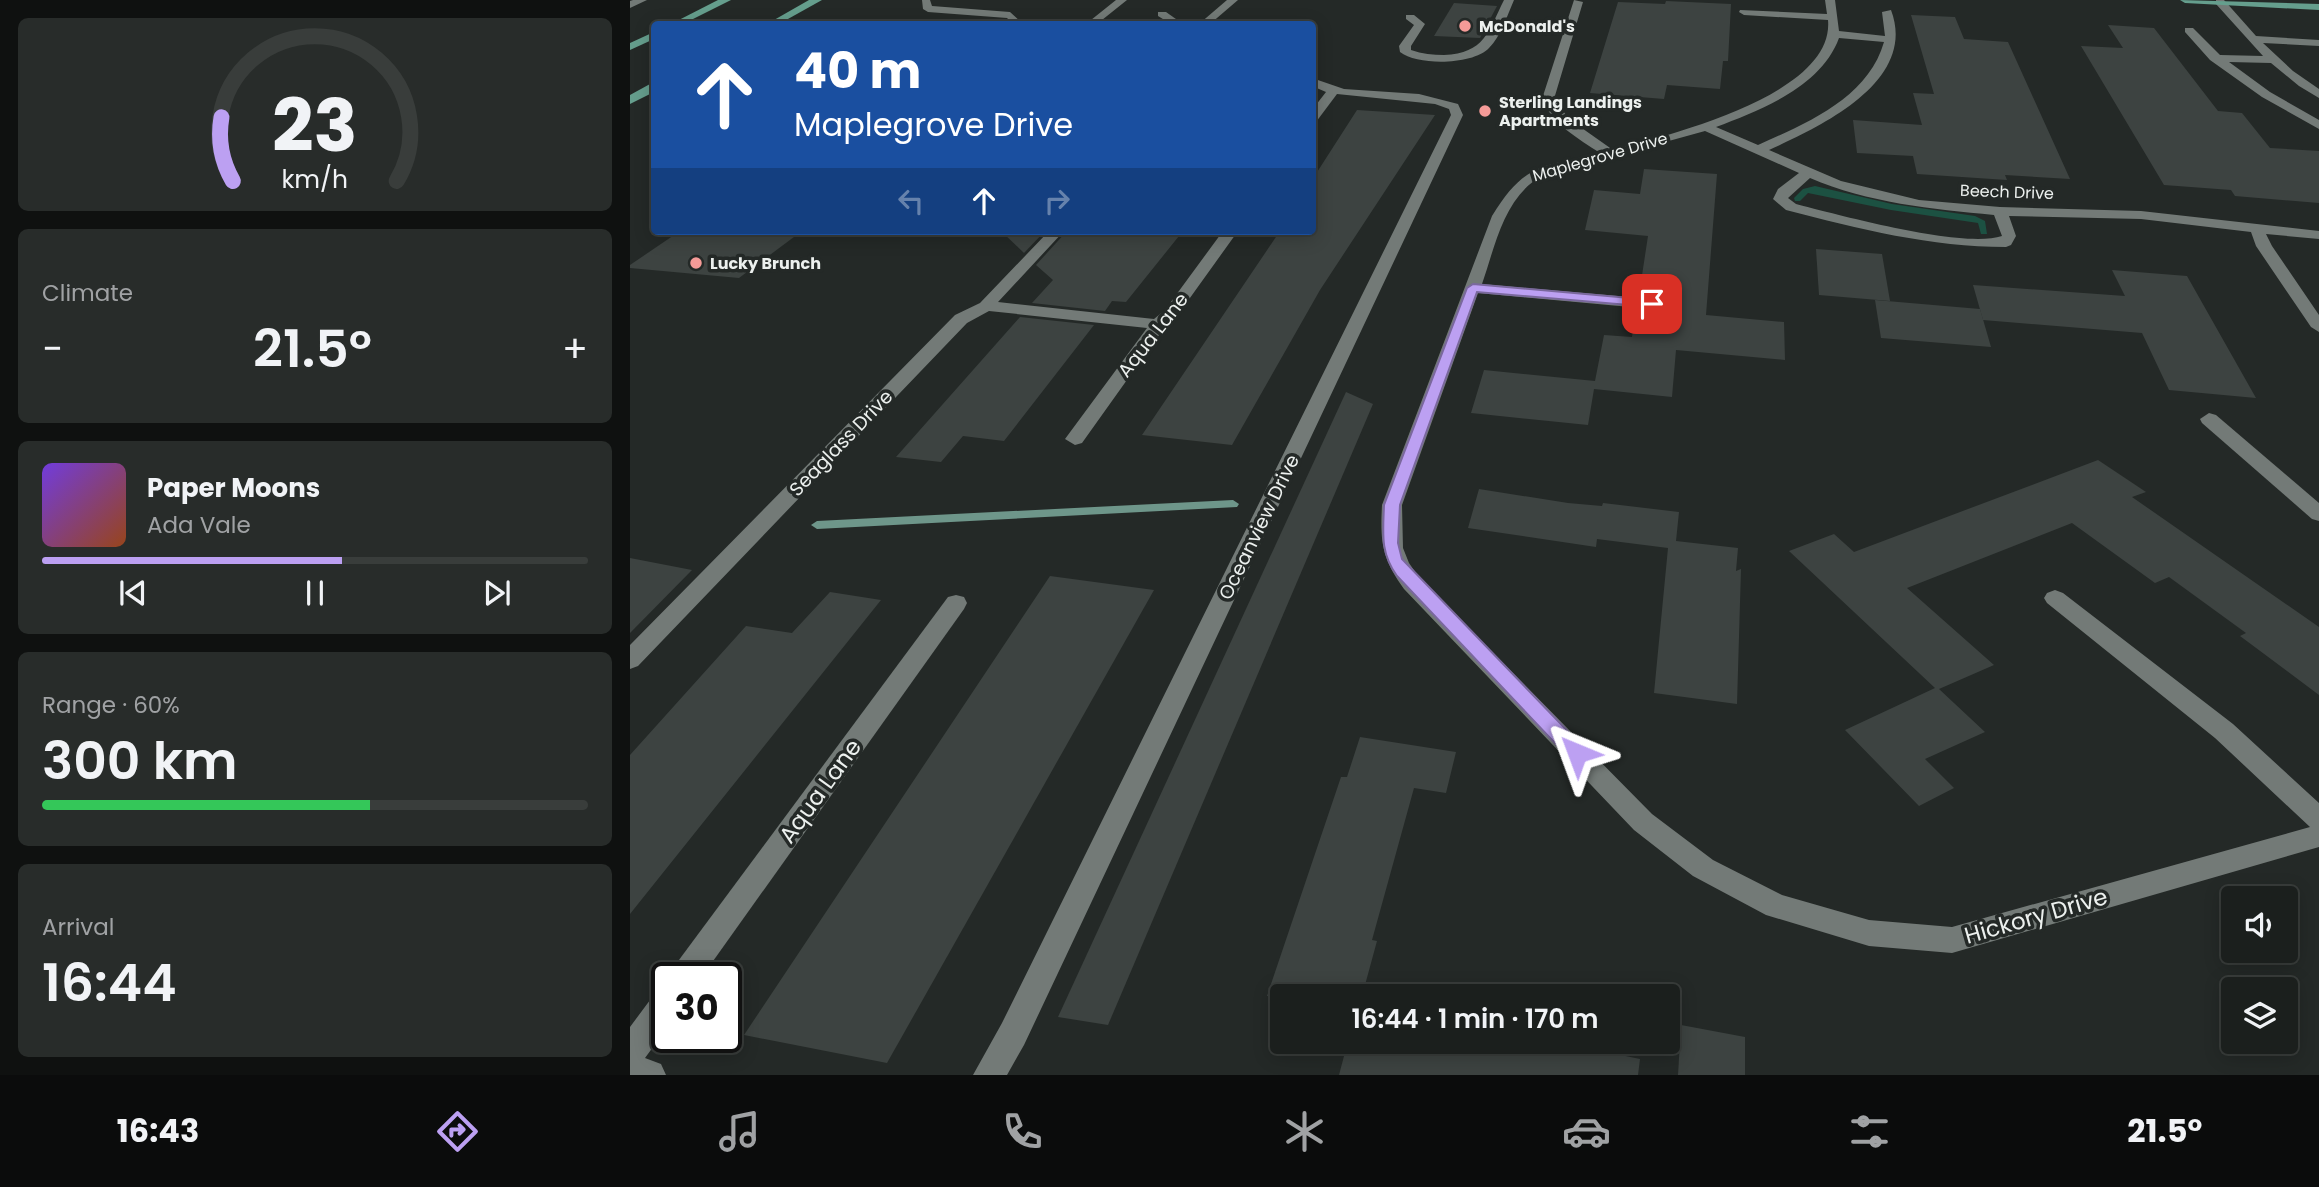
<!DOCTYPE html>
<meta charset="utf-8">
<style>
:root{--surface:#1b1f1d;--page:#282c2a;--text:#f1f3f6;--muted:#a0a2a4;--line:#393d3b;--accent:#bca0f2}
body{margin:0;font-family:Poppins,sans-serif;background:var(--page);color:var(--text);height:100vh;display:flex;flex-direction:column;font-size:26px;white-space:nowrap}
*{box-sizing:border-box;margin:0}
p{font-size:23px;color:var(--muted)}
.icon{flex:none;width:38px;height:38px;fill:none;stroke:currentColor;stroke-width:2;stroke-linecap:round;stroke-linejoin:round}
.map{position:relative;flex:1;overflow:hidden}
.side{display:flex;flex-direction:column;gap:18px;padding:18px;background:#0f1110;width:630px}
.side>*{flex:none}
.banner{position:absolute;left:21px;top:21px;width:665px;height:214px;border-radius:7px;box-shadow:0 4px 18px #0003,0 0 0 2px var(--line);background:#1a4fa0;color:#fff;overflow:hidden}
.tools{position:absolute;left:1591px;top:886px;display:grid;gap:14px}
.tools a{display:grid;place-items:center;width:77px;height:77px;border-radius:7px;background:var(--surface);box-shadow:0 4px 18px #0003,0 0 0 2px var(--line);font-size:35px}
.speed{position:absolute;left:21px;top:962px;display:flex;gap:14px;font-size:35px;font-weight:700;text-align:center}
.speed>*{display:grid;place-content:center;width:91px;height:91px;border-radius:50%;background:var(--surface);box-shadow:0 4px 18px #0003,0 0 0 2px var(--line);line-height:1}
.speed .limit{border:4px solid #111;border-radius:10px;background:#fff;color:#111}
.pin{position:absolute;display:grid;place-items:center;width:60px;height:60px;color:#fff;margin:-30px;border-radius:14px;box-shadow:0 4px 10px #0006}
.me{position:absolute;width:77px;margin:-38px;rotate:316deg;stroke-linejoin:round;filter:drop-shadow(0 0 5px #0008)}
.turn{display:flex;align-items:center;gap:24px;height:147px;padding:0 28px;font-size:32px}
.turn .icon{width:91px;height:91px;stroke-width:2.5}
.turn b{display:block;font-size:49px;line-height:60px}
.lanes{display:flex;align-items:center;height:66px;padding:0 28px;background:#0003;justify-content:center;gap:35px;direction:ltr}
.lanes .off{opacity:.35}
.big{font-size:52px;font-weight:600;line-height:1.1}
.side .card{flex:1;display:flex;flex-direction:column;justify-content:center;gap:10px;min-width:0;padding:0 24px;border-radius:10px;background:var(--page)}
.side .dial{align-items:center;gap:0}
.dial svg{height:182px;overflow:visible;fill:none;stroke:var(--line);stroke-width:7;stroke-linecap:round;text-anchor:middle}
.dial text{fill:var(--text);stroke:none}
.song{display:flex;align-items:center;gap:21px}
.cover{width:84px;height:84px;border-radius:10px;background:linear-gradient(135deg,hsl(260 70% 55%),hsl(20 70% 35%))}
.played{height:7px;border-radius:4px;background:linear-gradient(90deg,var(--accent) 55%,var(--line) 55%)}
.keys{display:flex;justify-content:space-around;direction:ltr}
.heat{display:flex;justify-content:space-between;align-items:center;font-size:38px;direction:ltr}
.charge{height:10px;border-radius:5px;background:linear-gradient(90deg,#34c759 60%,var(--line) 0)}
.trip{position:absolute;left:640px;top:984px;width:410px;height:70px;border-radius:7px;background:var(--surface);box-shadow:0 4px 18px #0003,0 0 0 2px var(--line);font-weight:600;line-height:70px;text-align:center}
.menu{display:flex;height:112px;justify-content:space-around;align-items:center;background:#0b0c0c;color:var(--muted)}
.menu .icon{width:49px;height:49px}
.menu .on{color:var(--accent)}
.menu b{font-size:32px;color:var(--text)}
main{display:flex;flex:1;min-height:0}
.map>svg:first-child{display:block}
.green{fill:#1c5142}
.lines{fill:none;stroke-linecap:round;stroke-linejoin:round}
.stream{fill:#6e968a;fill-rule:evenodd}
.building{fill:#3d4341}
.minor{fill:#737a77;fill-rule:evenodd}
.major{fill:#659e8d;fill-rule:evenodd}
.route{fill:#bca0f2;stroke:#7a689d;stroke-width:2}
.poi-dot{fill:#f59b98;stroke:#242927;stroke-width:2.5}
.labels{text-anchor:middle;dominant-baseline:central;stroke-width:7;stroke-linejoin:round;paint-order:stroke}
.far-poi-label{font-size:16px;font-weight:bold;fill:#ecf0ee;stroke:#242927;text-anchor:start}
.far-street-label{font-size:16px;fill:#ecf0ee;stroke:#242927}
.street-label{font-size:19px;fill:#ecf0ee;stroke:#242927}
.near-street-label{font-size:23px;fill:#ecf0ee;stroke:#242927}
</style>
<main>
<section class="side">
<div class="card dial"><svg viewBox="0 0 100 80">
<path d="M14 69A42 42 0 1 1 86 69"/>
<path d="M14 69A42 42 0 0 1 9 41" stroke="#bca0f2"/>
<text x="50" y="56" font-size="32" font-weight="700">23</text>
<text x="50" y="72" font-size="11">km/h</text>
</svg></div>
<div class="card"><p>Climate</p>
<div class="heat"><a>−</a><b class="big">21.5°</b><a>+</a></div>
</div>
<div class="card">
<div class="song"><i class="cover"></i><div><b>Paper Moons</b><p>Ada Vale</p></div></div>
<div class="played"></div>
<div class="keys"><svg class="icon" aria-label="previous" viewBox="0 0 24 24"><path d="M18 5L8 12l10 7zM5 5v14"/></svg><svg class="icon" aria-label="pause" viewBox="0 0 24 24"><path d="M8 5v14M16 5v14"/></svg><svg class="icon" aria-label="next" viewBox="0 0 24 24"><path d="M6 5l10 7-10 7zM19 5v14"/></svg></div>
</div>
<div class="card"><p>Range · 60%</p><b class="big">300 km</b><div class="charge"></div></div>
<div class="card"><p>Arrival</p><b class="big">16:44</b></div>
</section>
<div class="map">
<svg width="1689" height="1075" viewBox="0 0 1689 1075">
<rect width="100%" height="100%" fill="#242927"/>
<!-- green -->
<path class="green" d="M1185,186l77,18 83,12 10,5 2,13h-6l-3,-11 -87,-13 -83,-17 -8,8h-5l-1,-3 9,-9z"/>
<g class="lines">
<!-- stream -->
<path class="stream" d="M603,500l6,4 -2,3 -420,22 -6,-4 6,-4z"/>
</g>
<!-- building -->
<g class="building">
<path d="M1036,1l65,3 -3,57h-5l-3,28 -53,-4 -3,14 -74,-6 28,-91 47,2z"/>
<path d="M824,3l43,3 -17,32 -46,-2z"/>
<path d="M1281,15l44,2 9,22 44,3 62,137 -65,-4 2,5 -90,-6 -4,-18 -56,-3 -4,-33 69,5 -9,-32 21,1z"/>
<path d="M1478,25l46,3 64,83 24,2 28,35 49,3v52l-84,-7 -4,-6 -67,-5 -83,-139 42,2z"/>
<path d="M727,110l78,5 -115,175 -88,155 -90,-10 138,-204h32v-51z"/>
<path d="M1014,169l73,5 -11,141 78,7 1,38 -109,-10 -4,47 -78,-8 -6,36 -117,-12 13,-43 111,11 9,-46 28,2 4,-27 16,2 10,-7 -9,-8 -14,-2 9,-59 -63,-6 9,-40 46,4z"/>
<path d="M50,231h122l-63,47 -109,-10v-3z"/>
<path d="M371,231h44l-21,22z"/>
<path d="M437,231h116l-57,71 -14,-1 -7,10 -73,-8 21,-23 -17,-15z"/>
<path d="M1186,249l66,5 8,47 -71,-6z"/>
<path d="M1482,270l75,6 69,122 -87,-8 -27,-57 -159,-13 -10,-35 152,11z"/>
<path d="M1245,300l105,9 11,38 -110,-9z"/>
<path d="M390,317l74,8 -90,116 -41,-5 -22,26 -45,-5z"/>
<path d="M716,392l27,12 -265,621 -50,-8z"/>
<path d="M1468,460l48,32 -14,5 187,130v68l-79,-59 6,-3 -77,-56 -14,6 -83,-60 -165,65 87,77 -55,24 46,43 -60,27 29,29 -35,18 -74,-76 90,-42 -146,-137 45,-17 20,18z"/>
<path d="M849,489l89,14 34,3 1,-3 76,9 -3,29 62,7 -2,23 5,-2 -4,135 -83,-11 14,-145 -71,-9 -1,8 -128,-19z"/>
<path d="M0,558l62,12 -62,63z"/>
<path d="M420,576l104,14 -267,473 -143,-28z"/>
<path d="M200,592l51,8 -251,314v-159l116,-129 46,7z"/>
<path d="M730,737l96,15 -10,41 -32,-5 -42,152 5,1 -15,55h-95l74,-219h6z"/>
<path d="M1051,1025l64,12v38h-67z"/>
<path d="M718,1041h205l87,18 -2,16h-299z"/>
</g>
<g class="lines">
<!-- minor -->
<g class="minor">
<path d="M3,0h14l-17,8v-7z"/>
<path d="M292,0h8l2,6 78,6 11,10 -2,2h-12l3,-3 -3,-3 -79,-6 -5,-3z"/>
<path d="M486,0h11l-30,24h-11z"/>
<path d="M597,0h11l-28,24h-11z"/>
<path d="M874,0h10c-7,16 -13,36 -25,48 -16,17 -71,18 -89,4l-1,-6 15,-21 -8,-6v-4h8l11,9 -14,22v4c11,4 22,5 33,5 41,-2 44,-23 60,-55z"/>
<path d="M944,0l9,2 -29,97 15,20 44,31c56,-15 222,-55 215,-130l-84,-5 -5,-3 1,-2 87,4 -2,-14h10l4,31 46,5 -3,-24 9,-2c27,71 -69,116 -122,140l72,31 78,19 81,7 141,4 178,20v8l-53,-5 6,12 47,69v17l-8,-5 -55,-81 -5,-14 -110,-13 -132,-3 7,20 -5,9 -5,2c-75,0 -147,-18 -220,-37l-13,-11 5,-10 21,-16 -94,-42 -163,45c-38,20 -47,71 -60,108l170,15 8,5 -8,5 -174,-16 -76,212 1,43 6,15 11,16 232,235 61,46 69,35 87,25 83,7 358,-100 -95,-89 -168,-135 -3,-5 3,-5 8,-3 8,3 170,131 86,79v44l-367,106 -83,-7 -103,-31 -73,-39 -59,-46 -230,-241c-22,-31 -24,-46 -22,-84l110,-289c33,-54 51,-49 108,-63 -21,-14 -48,-29 -58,-54zM1209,38l45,4c-16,56 -77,81 -126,103l-42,-18c45,-17 105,-40 123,-89zM1180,178c58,25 122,31 184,37l8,21c-39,13 -163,-21 -206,-32l-8,-6z"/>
<path d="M1586,0h8l32,36 63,4v6l-56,-3 30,28 26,18v9l-20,-12 -28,-23 -42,-1 41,30 49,28v9l-57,-32 -52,-37 -25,-28v-4h8l27,27 43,1 -47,-52z"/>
<path d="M528,12h8l17,12h-12l-13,-8z"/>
<path d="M682,78l32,11 75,5 39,10 5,11 -439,930 -17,30h-34l29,-52 449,-908 -2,-6 -14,-5 -98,-10 -21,28 -4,1v-13l14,-18 -14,-6z"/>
<path d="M419,231h15l-66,71 156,17 11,-9 58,-79h15l-61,85 -13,12 -82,115 -7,2 -10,-6 82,-111 -158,-17 -22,12 -329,343 -8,3v-24l325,-330 25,-12z"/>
<path d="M1579,413l7,2 103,88v18l-7,-2 -110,-96 -2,-4z"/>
<path d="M326,595l8,2 3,6 -3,6 -263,369h-32l4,-10 275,-371z"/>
<path d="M37,988v40l-22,30 16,6 5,11h-36v-48l26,-35z"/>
</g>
<!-- major -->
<g class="major">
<path d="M88,0h13l-48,24h-12z"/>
<path d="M179,0h13l-43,24h-12z"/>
<path d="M1550,0l139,4v6l-134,-7z"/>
<path d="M24,32v7l-24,11v-7z"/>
<path d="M20,84h4v8l-24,12v-9z"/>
</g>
</g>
<!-- route -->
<path class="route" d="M843,284l179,16 6,4 -6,3 -175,-15 -77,213 -2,38 4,16 182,189 3,5 -3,6 -7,2 -7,-2 -173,-183c-17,-23 -14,-43 -13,-71l83,-217z"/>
<!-- markers -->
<g class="poi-dot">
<circle cx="835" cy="26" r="7"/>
<circle cx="855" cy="111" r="7"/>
<circle cx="66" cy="263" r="7"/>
</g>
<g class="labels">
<!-- far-poi labels -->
<g class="far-poi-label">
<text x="849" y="26">McDonald's</text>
<text x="869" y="102">Sterling Landings<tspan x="869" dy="18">Apartments</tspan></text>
<text x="80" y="263">Lucky Brunch</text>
</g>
<!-- far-street labels -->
<g class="far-street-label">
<text transform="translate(970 157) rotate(-16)">Maplegrove Drive</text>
<text transform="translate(1377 192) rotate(2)">Beech Drive</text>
</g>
<!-- street labels -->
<g class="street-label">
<text transform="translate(523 335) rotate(-52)">Aqua Lane</text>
<text transform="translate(211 443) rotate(-46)">Seaglass Drive</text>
<text transform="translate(629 527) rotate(-64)">Oceanview Drive</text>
</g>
<!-- near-street labels -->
<g class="near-street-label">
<text transform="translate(190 791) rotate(-54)">Aqua Lane</text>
<text transform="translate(1406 916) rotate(-16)">Hickory Drive</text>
</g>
</g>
</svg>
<div class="tools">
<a><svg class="icon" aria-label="sound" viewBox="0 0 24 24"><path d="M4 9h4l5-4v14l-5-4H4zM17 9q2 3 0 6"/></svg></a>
<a><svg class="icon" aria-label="layers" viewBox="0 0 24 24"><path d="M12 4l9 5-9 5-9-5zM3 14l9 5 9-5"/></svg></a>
</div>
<div class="speed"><div class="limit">30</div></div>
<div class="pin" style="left:1022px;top:304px;background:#d93025"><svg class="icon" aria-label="arrive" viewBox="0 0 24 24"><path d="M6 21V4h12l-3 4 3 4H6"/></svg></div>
<svg class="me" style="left:947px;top:753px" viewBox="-20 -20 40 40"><path d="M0-17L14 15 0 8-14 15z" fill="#bca0f2" stroke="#fff" stroke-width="4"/></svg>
<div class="trip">16:44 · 1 min · 170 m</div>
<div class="banner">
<div class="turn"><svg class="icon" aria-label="ahead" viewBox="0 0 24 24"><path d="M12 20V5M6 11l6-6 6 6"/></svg><div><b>40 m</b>Maplegrove Drive</div></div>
<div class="lanes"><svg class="icon off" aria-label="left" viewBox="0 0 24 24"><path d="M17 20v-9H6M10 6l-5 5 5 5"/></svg><svg class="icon" aria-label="ahead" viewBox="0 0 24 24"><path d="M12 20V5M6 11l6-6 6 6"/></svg><svg class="icon off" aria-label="right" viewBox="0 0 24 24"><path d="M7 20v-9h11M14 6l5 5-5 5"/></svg></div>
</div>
</div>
</main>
<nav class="menu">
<b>16:43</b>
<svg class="icon on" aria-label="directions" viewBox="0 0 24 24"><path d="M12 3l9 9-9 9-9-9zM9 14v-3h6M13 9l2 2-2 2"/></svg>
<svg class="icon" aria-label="music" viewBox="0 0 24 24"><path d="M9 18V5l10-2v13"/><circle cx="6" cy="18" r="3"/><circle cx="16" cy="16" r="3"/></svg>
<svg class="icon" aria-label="phone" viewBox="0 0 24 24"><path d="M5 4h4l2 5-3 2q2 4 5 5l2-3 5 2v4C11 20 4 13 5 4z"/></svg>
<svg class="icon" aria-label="climate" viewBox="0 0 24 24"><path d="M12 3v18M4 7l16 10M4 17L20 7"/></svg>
<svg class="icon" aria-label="car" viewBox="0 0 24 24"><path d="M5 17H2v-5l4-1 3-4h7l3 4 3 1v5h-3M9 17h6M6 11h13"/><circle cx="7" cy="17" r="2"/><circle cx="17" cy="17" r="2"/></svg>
<svg class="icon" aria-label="filters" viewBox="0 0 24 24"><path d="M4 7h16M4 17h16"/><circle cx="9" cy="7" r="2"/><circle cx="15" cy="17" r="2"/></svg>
<b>21.5°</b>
</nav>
